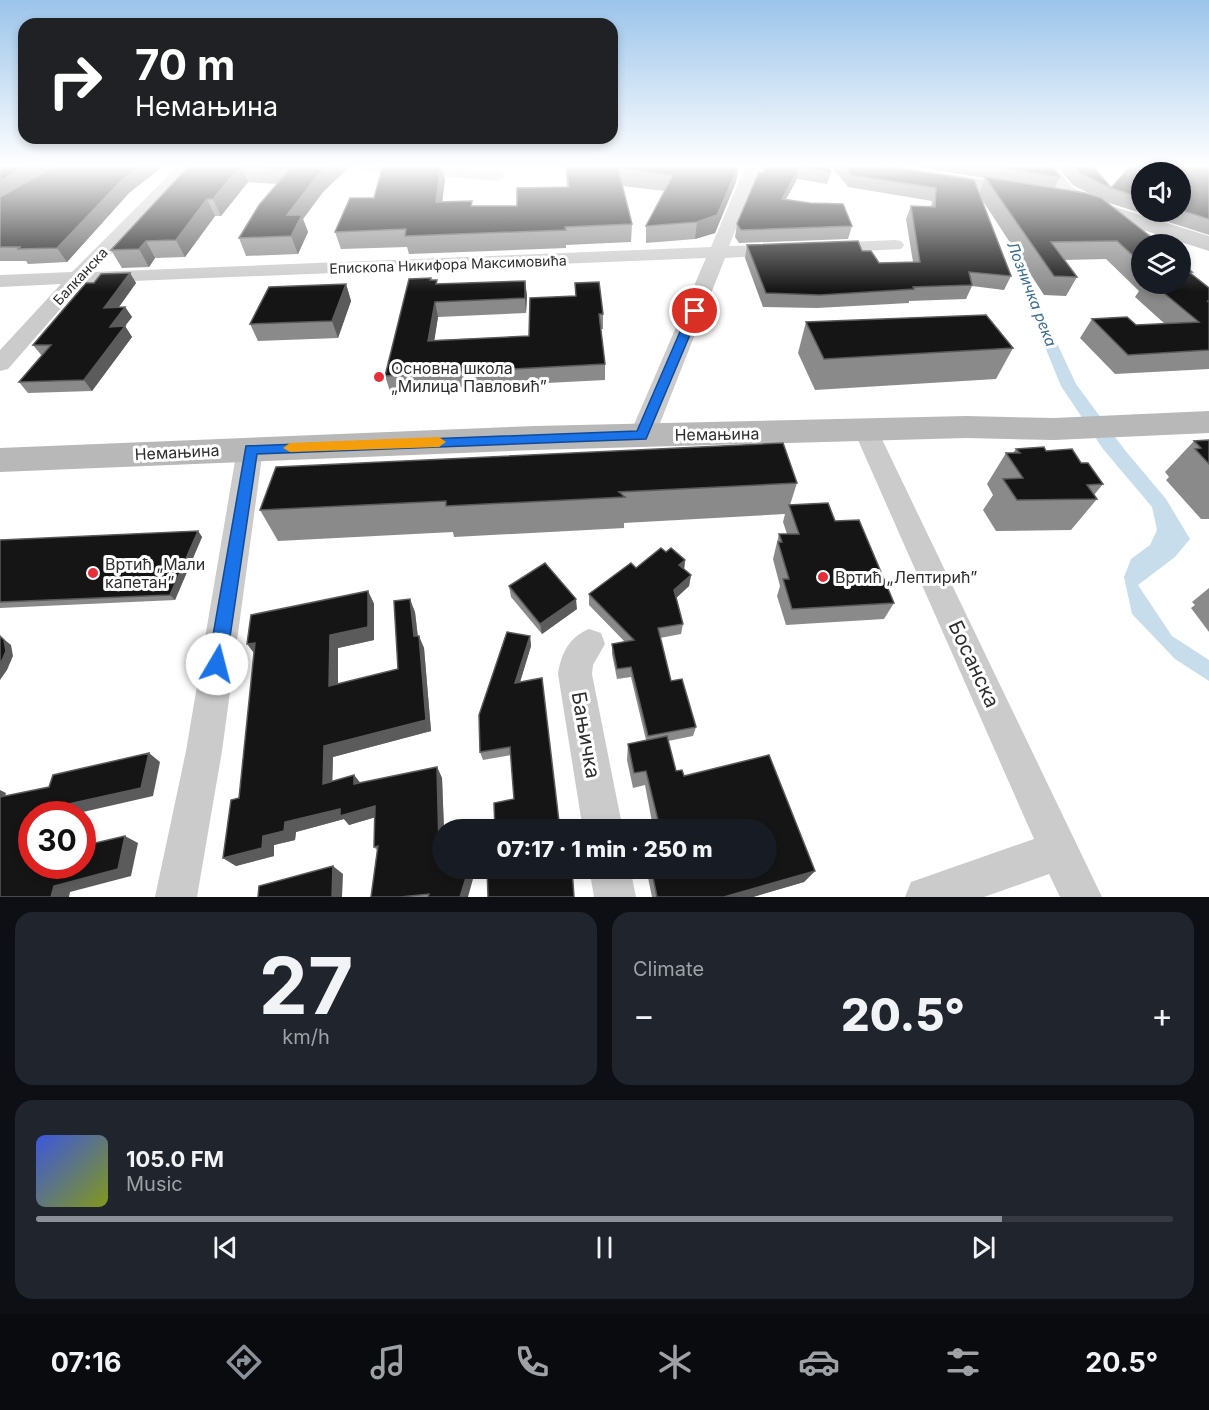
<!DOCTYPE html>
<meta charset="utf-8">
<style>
:root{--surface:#171b24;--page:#20242c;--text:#f1f3f6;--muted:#9ea1a6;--line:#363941;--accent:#8c9099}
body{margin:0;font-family:Inter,sans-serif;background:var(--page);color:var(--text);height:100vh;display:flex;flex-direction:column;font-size:22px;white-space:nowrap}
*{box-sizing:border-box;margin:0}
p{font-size:20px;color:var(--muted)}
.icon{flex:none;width:33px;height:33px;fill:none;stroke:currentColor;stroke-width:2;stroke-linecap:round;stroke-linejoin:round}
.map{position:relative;height:897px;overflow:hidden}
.panel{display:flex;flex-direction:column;gap:15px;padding:15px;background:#0d0f14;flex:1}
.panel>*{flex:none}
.banner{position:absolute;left:18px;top:18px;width:600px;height:126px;border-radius:18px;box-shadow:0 3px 9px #0003;background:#202124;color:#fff;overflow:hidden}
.buttons{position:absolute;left:1131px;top:162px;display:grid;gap:12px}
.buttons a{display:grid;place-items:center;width:60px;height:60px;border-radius:50%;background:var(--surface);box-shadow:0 3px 9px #0003;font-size:30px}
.speed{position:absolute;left:18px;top:801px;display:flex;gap:12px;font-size:30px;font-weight:700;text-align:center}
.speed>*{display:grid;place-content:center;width:78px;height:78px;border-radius:50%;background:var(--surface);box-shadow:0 3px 9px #0003;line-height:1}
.speed .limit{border:9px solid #d22;background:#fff;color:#111}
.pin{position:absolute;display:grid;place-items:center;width:51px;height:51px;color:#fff;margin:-26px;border:3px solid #fff;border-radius:50%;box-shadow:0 2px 6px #0007}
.me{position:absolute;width:66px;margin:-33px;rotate:8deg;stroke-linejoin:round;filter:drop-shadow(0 0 4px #0008)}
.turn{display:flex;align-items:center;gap:21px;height:126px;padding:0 18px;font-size:27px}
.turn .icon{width:78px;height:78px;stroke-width:2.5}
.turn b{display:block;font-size:42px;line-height:51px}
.big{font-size:45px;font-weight:800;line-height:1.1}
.panel .widget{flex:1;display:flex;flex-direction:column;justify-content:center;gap:9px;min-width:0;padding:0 21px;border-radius:18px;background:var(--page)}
.panel .dial{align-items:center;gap:0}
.dial b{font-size:78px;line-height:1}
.song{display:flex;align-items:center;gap:18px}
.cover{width:72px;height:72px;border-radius:9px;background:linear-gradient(135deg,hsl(230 70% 55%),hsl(70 70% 35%))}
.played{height:6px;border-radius:3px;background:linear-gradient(90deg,var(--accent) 85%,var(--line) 85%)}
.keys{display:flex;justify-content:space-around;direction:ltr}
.heat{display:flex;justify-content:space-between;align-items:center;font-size:33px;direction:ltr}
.panel .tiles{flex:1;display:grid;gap:15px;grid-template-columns:1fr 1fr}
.widget:last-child{grid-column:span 2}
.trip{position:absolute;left:432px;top:819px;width:345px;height:60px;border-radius:30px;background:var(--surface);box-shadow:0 3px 9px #0003;font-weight:800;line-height:60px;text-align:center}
.dock{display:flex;height:96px;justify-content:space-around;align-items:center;background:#090b0e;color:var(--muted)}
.dock .icon{width:42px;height:42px}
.dock .selected{color:var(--accent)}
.dock b{font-size:27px;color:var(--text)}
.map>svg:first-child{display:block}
.water{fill:#c7ddec}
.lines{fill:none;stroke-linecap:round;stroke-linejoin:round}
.stream-far1{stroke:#c7ddec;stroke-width:4.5}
.stream{stroke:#c7ddec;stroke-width:6}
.street{fill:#cbcbcb;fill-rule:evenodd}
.secondary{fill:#b8b8b8;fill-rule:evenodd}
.wall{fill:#8a8a8a;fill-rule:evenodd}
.shaded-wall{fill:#5b5b5b}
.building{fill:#151515;stroke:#5b5b5b;stroke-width:1.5}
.route{fill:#1a73e8;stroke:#114b97;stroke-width:1.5}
.slow{fill:#f59e0b}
.poi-dot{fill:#e62e39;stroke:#fff;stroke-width:2}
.labels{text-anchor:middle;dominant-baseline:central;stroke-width:6;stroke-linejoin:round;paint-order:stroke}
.far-street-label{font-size:14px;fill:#2e2e2e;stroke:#fff}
.far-water-label{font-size:15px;font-style:italic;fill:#3b6e90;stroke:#fff}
.poi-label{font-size:16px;fill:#2e2e2e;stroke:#fff;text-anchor:start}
.street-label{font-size:16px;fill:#2e2e2e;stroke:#fff}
.near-street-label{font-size:20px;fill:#2e2e2e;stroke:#fff}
</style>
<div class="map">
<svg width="1209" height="897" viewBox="0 0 1209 897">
<rect width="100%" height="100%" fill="#fff"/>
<!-- water -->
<path class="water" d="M1041,337l14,2 21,45 48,65 42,50 24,40 -15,18 -37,28 34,51 37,24v21l-34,-22 -43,-45 -8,-37 7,-18 19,-14 7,-15 -5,-23 -49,-58 -42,-63z"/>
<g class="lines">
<!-- stream-far1 -->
<path class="stream-far1" d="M1015,247l14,38"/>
<!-- stream -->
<path class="stream" d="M1029,284l23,62"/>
<!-- street -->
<g class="street">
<path d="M179,165h17l-102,107 617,-25 35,-82h16l-33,81 50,-1 6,1 3,4 -3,4 -6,1 -54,3 -70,178 -4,6 -9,3 -9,-3 -4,-6 77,-178 -623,25 -75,86 -8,2v-21l61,-66 -61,3v-12l72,-3z"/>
<path d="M351,165h66l81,6 8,5 -8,5 -139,-11z"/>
<path d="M1038,165h16l18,22 29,14 2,4 -8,5c-26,-7 -43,-22 -57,-45z"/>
<path d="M895,240l6,1 3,4 -3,4 -76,4 -6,-1 -3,-4 3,-4 6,-1z"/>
<path d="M866,422l9,3 3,6 224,466h-42l-11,-23 -65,23h-79l6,-15 123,-43 -180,-408 3,-6z"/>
<path d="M250,440l9,3 4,6 -41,302 -25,146h-42l31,-146 51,-302 4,-6z"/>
<path d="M589,629l12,4 4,11 -12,21 -1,9 31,156h-40l-25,-156c3,-20 11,-37 31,-45z"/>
<path d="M589,868h41l6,29h-42z"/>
</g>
<!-- secondary -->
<g class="secondary">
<path d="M841,165h49l136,21 7,2 3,4 -3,4 -7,2 -175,-27 -7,-2z"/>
<path d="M1079,196l130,40v15l-138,-44 -3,-5 3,-5z"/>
<path d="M1209,411v22l-155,7 -88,-2 -431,12 -535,22v-24l535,-22 431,-10 88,2z"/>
</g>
</g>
<!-- wall -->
<g class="wall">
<path d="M0,165l129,28 -62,69 -39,2 -2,-3h-26z"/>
<path d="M190,165h159l1,1 -27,26 -20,27 5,13 -10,22 -52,2 -7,-18 38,-54 -29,-2 -27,34h-6l-30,41 -30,1 -6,9 -27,1 -11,-18z"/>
<path d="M451,165h28l-1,1z"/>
<path d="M543,165h196l-3,17 -21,51 -20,6 -49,4v-17l19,-35 -43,-5 10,38 -1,18 -65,3v3l-157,6 -2,-7 -66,2 -6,-17 39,-34 71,-19 -3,23 30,4h45l50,-19 -2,-19z"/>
<path d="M766,165h62l3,7 -4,12 -30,-5 -11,20 66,27 -4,13 -109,4 -4,-6 2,-13z"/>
<path d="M830,165h50l94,15 5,13 6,-15 -83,-13h149l9,12 -5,11 30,5 9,3 -21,-11 -17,-20h36l19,23 20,-23h78v70l-103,-33 54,42h-18v40h38v-22l12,10 -1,2 18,14v81l-94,5 -35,-36 12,-19 35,-2 9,8 29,-1 -30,-27 4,-6 -33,-32 -42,1 13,17 -11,19 -22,-1 -63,-97 30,78 -7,14 -32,-4 -6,13 -57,2v2l-92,5 -54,-1 -18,-49 2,-13 111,-4 4,10h9l8,12 34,-1 -7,-43 5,-13h20l1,-5 -84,-14zM1142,172h38v40h-38z"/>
<path d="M130,273l6,10 -17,24h6l7,10 -7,9 7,11 -40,54 -64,2 -9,-11 23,-26 -9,-11 61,-62z"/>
<path d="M431,280h6v4l88,-3 2,15 -1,17 -88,4 -4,23 95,-4 47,-40 -1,-13 28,31v15h-2l4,35v16l-215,11 -5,-15z"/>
<path d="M346,284l5,17 -13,37 -80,3 -8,-17z"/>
<path d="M806,322l207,26 -17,31 -181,11 -17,-37z"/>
<path d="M1209,440v79h-8l-35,-39 3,-3 -4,-5 29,-31z"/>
<path d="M1016,449l30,2 35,12 22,21 -9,11 3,4 -26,31 -75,1 -13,-21 10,-15 -6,-11 19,-31h7z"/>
<path d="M797,483l-7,22 45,16 59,82 -10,16 -98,6 -9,-29 3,-10 -7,-27 6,-25h8l-4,-12 2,-8 -161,9v5l-170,9 -1,-5 -175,9 -18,-31z"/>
<path d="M198,531l4,6 -27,63 -175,8v-68z"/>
<path d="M661,548l5,4 5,-4 14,12 -1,9 7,6 -2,11 -13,12 7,26 -2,10 -21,4 11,43 11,-2 14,48 -3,9 -25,5 8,30 6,-1 2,6 85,-21 46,116 -11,11 -51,15h-101l-6,-29h120v-38h-126l1,-6 11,-2 -7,-37 -12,3 -6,-28 1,-16 18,-4 -15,-63 -14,2 -5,-25v-10l13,-2 -36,-37v-11l42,-31 5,5z"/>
<path d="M509,586l68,23 -35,25 -31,-37z"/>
<path d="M1209,588v44l-18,-24 4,-3 -3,-3z"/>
<path d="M368,591l6,13v36l-36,8v36l60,-15 17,-57 3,24 6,12 7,83 -98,26 -1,24 22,-6 6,8 77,-16 5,11 2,52h-2v38l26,29h-97l6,-47 -3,-3 1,-30 -26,8 -5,-6 -48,13 -1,8 -21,5v11l-38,10 -13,-8 16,-60z"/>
<path d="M530,636l1,10 -11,36 -6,117 -3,-44 -28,5 -3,-8z"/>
</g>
<!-- shaded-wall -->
<g class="shaded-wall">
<path d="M28,165h31l-59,34v-18z"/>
<path d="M141,165h24l-36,28 -62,69 -10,-14 65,-68z"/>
<path d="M241,165l7,17 -27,34 -8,-17z"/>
<path d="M329,165h20l1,1 -27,26 -20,27 5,13 -10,22 -7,-18 -4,-21 31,-40z"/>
<path d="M441,165l4,14 -5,40 -4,-17z"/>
<path d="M739,165l-3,17 -21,51 -20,6 2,-17z"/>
<path d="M800,167l-3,12 -18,33 3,-13z"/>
<path d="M207,199l8,17 -30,41 -9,-17z"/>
<path d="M146,241l9,17 -6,9 -10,-18z"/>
<path d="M130,273l6,10 -25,35 -7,-10z"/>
<path d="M525,281l2,15 -1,17 -1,-15z"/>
<path d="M346,284l5,17 -13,37 -6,-17z"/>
<path d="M435,302l3,15 -6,39 -4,-15z"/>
<path d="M125,307l7,10 -7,9 7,11 -40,54 -8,-11 26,-53z"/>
<path d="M198,531l4,6 -27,63 -5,-5z"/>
<path d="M685,560l-1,11 -5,-6z"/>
<path d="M691,575l-2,11 -16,15 1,-11z"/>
<path d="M368,591l6,13v36l-36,8v50l-9,-12 1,-51z"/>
<path d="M410,599l5,13 4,37 -5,-13z"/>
<path d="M576,599l1,10 -35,25 -2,-10z"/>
<path d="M0,636l11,9 2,11 -6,14 -7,10z"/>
<path d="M419,636l5,12 7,83 -98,26 -1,37 -9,-10 1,-38 102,-26z"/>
<path d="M530,636l1,10 -14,46 -2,-9z"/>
<path d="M255,643l2,14 -10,-13z"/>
<path d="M149,753l11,9 -7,34 -70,16 -1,3 -16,-1 3,-10z"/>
<path d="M437,767l5,11 2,52h-2v22l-3,-5z"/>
<path d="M354,775l8,10 -8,-1z"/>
<path d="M0,790l6,3 -5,15h-1z"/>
<path d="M375,806l8,9 -34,10 -5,-6 -48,13 -1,8 -21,5v11l-38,10 -13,-8 40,-22 22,-14 55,-13z"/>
<path d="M125,836l13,7 -7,33 -61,16 -1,5h-18l3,-11z"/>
<path d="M333,866l10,8 -1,23h-10z"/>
<path d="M469,868h7l-8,29h-8z"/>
<path d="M815,871l-11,11 -51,15h-29z"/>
</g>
<!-- building -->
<g class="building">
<path d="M0,165h28l-28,16z"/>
<path d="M57,165h84l-19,15 -65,68 -39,1 2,-2h-20v-50z"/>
<path d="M190,165h139l-11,10 -31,40h15l-11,21 -52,2 20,-33 30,-35 -48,-5 -28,34h-6l-31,41 -30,1 -7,8 -28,1z"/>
<path d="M383,165h58l-5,37 36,-1 -1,5h46v-18l52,-1 -3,-22h173l-22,50 -20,7 -51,4 27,-51 -55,-7 14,56 -67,3 1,3 -161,6 1,-7 -71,3 15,-34h24z"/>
<path d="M766,165h62l3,7 -31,-5 -18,32 28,4 33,1 9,22 -111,4 -4,-6 22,-52 4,1z"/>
<path d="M843,165h37l94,15 37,96 -42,-4 3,13 -59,2 1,2 -94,6 -54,-2 -19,-48 111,-4 4,10h9l8,12 41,-1 -9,-56 24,1 1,-19 -85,-13z"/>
<path d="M984,165h67l9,12z"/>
<path d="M1073,165h19l19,23 20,-23h78v54l-29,-9v-38h-38v26l-31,-10 -31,-15z"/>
<path d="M985,177l100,16 16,5 59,46h-18v20l-25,-23 -66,1 26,35 -23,-1z"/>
<path d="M1180,262l12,10h-3l20,16v13h-2l2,1v48l-81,5 -36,-36 35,-2 9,8 63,-3 -46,-38h27z"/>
<path d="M130,273l-26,35 21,-1 -15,20 15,-1 -41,54 -65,2 32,-37h-18l53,-62h8l7,-9z"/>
<path d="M431,278l-1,2h7l-1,4 89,-3v17l-90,4 -7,39 101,-5 1,-38 46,-2 -1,-13 24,-1 4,32h-4l6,50 -220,12 24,-97z"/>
<path d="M346,284l-14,37 -82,3 19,-37z"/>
<path d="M986,315l27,33 -189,11 -18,-37z"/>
<path d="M1209,440v24l-14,-15 6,-1 -7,-7z"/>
<path d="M783,443l14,40 -178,9 6,5 -179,9v-5l-186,9 16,-43z"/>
<path d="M1044,447l2,4 26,-2 9,14h7l15,21 -16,1 10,14 -80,1 -14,-21 20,-1 -17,-25h14l-4,-4z"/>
<path d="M828,503l7,18 24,-1 35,83 -102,6 -9,-30h6l-11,-37h4l-3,-8h20l-10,-29z"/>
<path d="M198,531l-28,64 -170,7v-62z"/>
<path d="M661,548l5,4 5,-4 14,12 -6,5 12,10 -17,15 9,34 -25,4 13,53 11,-2 14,48 -48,9 -17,-69 -14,2 -5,-25 22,-4 -45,-46 42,-31 5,5z"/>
<path d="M545,563l31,36 -36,25 -31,-38z"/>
<path d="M368,591v36l-38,8 -1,51 69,-17 -4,-68 16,-2 4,37h5l7,84 -102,26 -1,38 31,-9v9l83,-17 2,80h3v21h27l-9,29h-32l1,-3 -29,3h-29l7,-51 -4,1 1,-41 -35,10v-7l-55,13 -1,9 -21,5 -1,12 -39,10 8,-58 8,-2 16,-155 -8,1 4,-29z"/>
<path d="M507,632l23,4 -15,47 27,-5 18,152h-65l-1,-27 20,-4 -4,-52 -30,5 -1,-37z"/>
<path d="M0,636l4,4 2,11 -6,14z"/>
<path d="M667,736l9,35 6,-1 2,6 85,-21 46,116 -91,26h-67l-6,-29h115v-38h-124l-1,-6 17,-4 -12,-49 -12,2 -6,-29z"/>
<path d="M149,753l-8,35 -72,16 -3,10h-34v52h50v-20l43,-10 -7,33 -64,17 -3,11h-51v-100l49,-10 4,-12z"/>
<path d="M333,866l-1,31h-74l1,-11z"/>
<path d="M487,868h85l2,29h-86z"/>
</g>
<!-- sky -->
<linearGradient id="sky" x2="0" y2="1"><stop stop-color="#9bc4ea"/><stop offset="0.57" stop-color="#fff"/><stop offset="1" stop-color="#fff" stop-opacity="0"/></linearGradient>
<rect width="1209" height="291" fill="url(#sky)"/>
<!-- route -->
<path class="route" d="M695,308l5,3 -54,128 -389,15 -31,210 -2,6 -7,2 -6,-2 -3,-6 38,-218 391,-15 52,-120z"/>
<!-- slow -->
<path class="slow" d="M439,437l7,5 -7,5 -149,5 -7,-4 7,-5z"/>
<!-- markers -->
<g class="poi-dot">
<circle cx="379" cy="377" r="6"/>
<circle cx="93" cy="573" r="6"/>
<circle cx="823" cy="577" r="6"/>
</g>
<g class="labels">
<!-- far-street labels -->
<g class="far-street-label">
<text transform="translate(448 264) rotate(-2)">Епископа Никифора Максимовића</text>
<text transform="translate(80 276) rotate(-47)">Балканска</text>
</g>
<!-- far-water labels -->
<g class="far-water-label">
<text transform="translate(1032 294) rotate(69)">Лозничка река</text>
</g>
<!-- poi labels -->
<g class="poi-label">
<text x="391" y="368">Основна школа<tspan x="391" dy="18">„Милица Павловић”</tspan></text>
<text x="105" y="564">Вртић „Мали<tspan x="105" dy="18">капетан”</tspan></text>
<text x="835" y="577">Вртић „Лептирић”</text>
</g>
<!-- street labels -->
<g class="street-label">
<text transform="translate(717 434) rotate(-1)">Немањина</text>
<text transform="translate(177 452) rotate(-3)">Немањина</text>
</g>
<!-- near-street labels -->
<g class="near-street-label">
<text transform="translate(974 664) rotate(65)">Босанска</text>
<text transform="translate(586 735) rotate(80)">Бањичка</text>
</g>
</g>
</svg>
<div class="buttons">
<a><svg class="icon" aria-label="sound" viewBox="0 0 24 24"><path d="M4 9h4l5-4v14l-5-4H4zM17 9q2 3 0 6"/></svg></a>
<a><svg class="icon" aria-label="layers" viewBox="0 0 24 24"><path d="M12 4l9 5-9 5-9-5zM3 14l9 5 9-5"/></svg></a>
</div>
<div class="speed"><div class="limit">30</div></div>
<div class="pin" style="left:695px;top:311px;background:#d93025"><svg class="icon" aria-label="arrive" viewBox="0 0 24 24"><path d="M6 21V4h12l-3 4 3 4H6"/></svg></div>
<svg class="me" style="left:217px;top:664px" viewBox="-20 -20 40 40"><circle r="19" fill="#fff"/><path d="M0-13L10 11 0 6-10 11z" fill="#1a73e8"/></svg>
<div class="trip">07:17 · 1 min · 250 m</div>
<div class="banner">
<div class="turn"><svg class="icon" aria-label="right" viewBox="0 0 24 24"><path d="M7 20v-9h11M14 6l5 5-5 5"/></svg><div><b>70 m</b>Немањина</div></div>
</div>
</div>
<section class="panel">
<div class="tiles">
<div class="widget dial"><b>27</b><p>km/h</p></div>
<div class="widget"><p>Climate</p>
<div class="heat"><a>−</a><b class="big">20.5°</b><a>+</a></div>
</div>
<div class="widget">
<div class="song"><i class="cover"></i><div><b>105.0 FM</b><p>Music</p></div></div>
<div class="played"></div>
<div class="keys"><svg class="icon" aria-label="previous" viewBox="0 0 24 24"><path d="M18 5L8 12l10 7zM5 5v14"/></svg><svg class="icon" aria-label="pause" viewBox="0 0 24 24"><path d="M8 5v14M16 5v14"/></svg><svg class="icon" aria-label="next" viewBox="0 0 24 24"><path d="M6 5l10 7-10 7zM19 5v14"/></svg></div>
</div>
</div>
</section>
<nav class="dock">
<b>07:16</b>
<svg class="icon selected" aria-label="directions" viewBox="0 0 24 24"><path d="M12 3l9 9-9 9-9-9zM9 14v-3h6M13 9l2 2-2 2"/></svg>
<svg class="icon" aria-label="music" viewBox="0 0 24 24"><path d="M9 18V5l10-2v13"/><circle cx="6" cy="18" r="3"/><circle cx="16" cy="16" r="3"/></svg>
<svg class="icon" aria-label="phone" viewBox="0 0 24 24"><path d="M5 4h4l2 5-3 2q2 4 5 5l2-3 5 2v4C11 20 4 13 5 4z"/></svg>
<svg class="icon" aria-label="climate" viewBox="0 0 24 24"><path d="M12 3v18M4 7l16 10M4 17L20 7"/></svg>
<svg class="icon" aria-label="car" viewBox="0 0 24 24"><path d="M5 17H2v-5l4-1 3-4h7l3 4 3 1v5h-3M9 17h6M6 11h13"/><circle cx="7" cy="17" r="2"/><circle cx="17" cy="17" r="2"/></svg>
<svg class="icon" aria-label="filters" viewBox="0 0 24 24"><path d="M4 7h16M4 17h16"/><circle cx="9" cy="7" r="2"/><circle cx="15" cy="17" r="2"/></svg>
<b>20.5°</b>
</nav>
